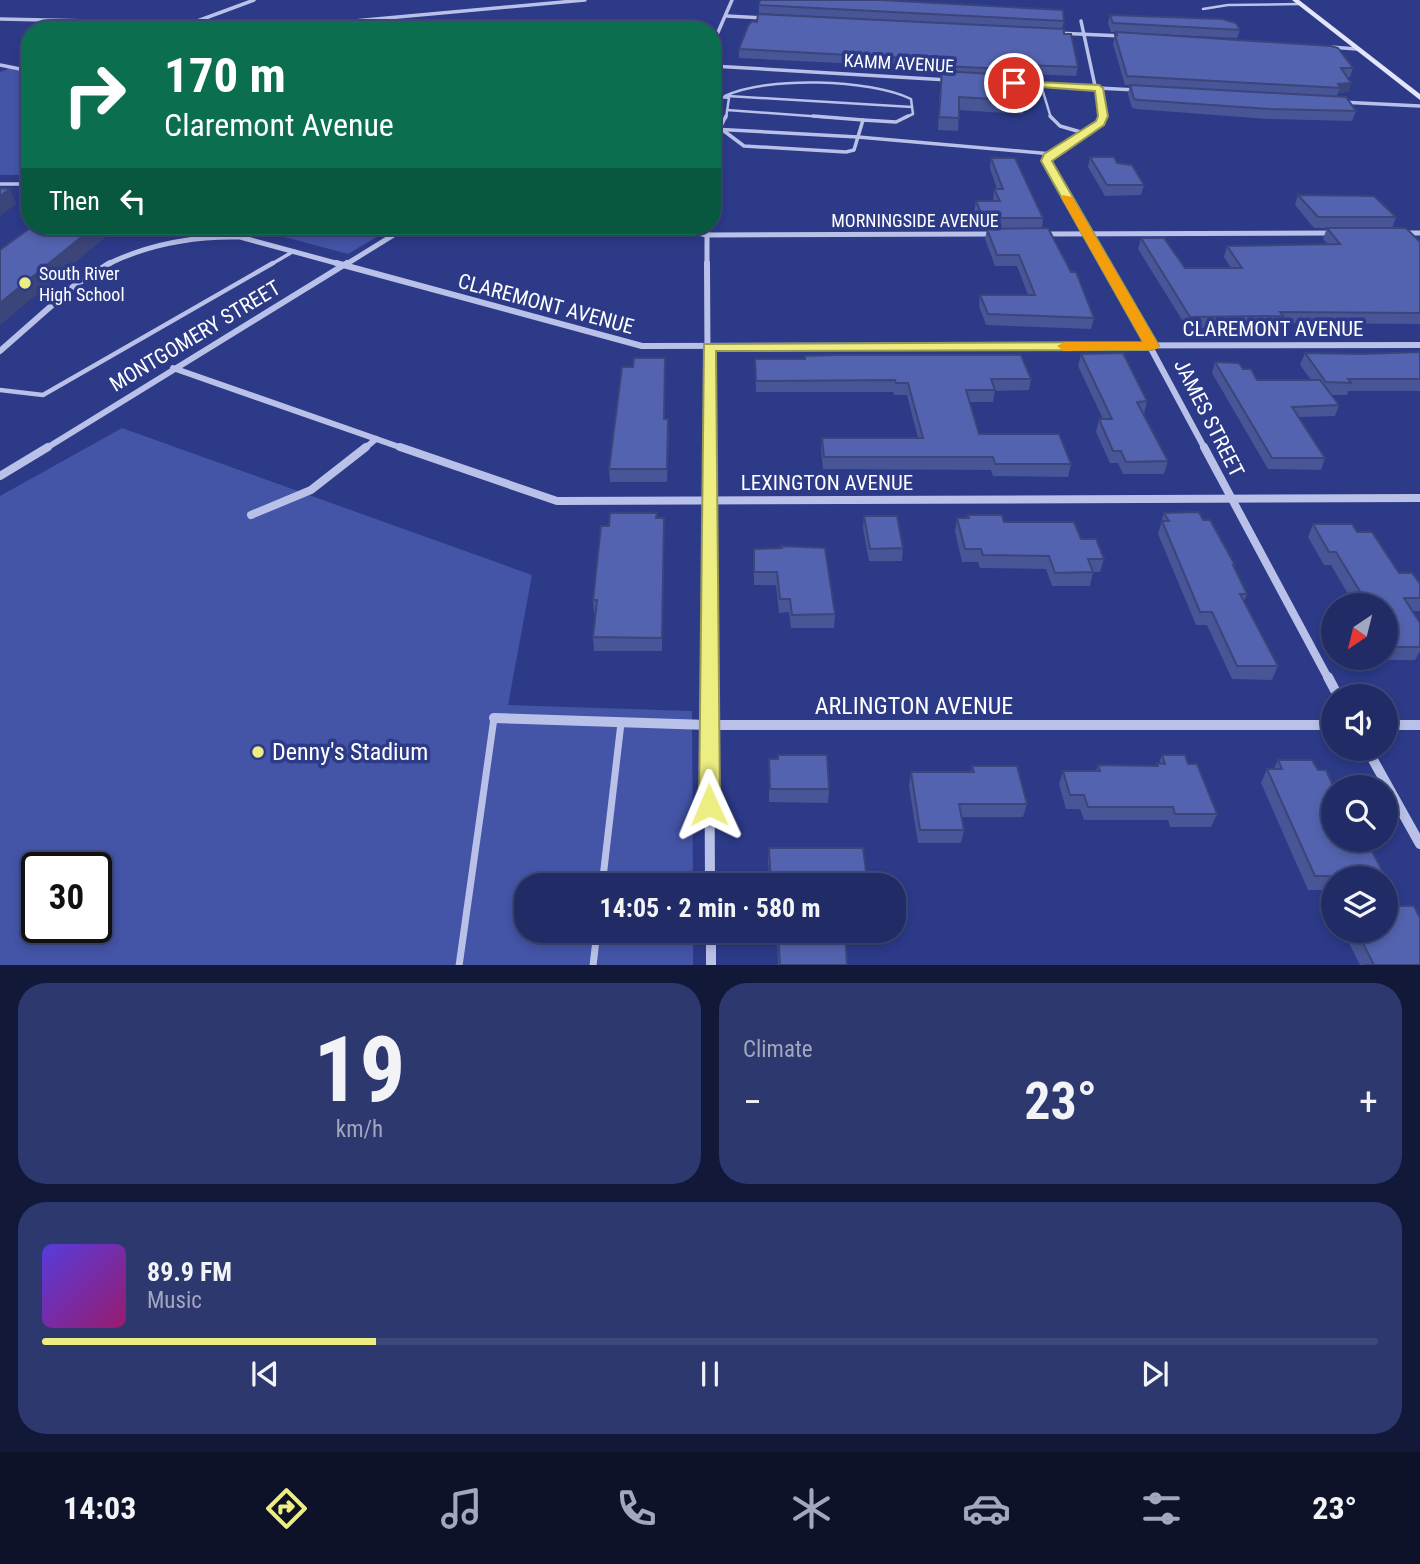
<!DOCTYPE html>
<meta charset="utf-8">
<style>
:root{--surface:#212c66;--page:#2d386f;--text:#f1f3f6;--muted:#a2a7bf;--line:#3e487a;--accent:#eded82}
body{margin:0;font-family:"Roboto Condensed",sans-serif;background:var(--page);color:var(--text);height:100vh;display:flex;flex-direction:column;font-size:26px;white-space:nowrap}
*{box-sizing:border-box;margin:0}
p{font-size:23px;color:var(--muted)}
.icon{flex:none;width:38px;height:38px;fill:none;stroke:currentColor;stroke-width:2;stroke-linecap:round;stroke-linejoin:round}
.map{position:relative;height:965px;overflow:hidden}
.sheet{display:flex;flex-direction:column;gap:18px;padding:18px;background:#121838;flex:1}
.sheet>*{flex:none}
.banner{position:absolute;left:21px;top:21px;width:700px;height:214px;border-radius:28px;box-shadow:0 4px 10px #0003,0 0 0 2px var(--line);background:#0b6e4f;color:#fff;overflow:hidden}
.needle{width:46px;rotate:215deg}
.tools{position:absolute;left:1321px;top:593px;display:grid;gap:14px}
.tools a{display:grid;place-items:center;width:77px;height:77px;border-radius:50%;background:var(--surface);box-shadow:0 4px 10px #0003,0 0 0 2px var(--line);font-size:35px}
.speed{position:absolute;left:21px;top:852px;display:flex;gap:14px;font-size:35px;font-weight:700;text-align:center}
.speed>*{display:grid;place-content:center;width:91px;height:91px;border-radius:50%;background:var(--surface);box-shadow:0 4px 10px #0003,0 0 0 2px var(--line);line-height:1}
.speed .limit{border:4px solid #111;border-radius:10px;background:#fff;color:#111}
.pin{position:absolute;display:grid;place-items:center;width:60px;height:60px;color:#fff;margin:-30px;border:4px solid #fff;border-radius:50%;box-shadow:0 2px 7px #0007}
.me{position:absolute;width:77px;margin:-38px;rotate:359deg;stroke-linejoin:round;filter:drop-shadow(0 0 5px #0008)}
.turn{display:flex;align-items:center;gap:24px;height:147px;padding:0 28px;font-size:32px}
.turn .icon{width:91px;height:91px;stroke-width:2.5}
.turn b{display:block;font-size:49px;line-height:60px}
.then{display:flex;align-items:center;height:66px;padding:0 28px;background:#0003;gap:14px;font-size:26px}
.big{font-size:52px;font-weight:700;line-height:1.1}
.sheet .tile{flex:1;display:flex;flex-direction:column;justify-content:center;gap:10px;min-width:0;padding:0 24px;border-radius:28px;background:var(--page)}
.sheet .dial{align-items:center;gap:0}
.dial b{font-size:91px;line-height:1}
.song{display:flex;align-items:center;gap:21px}
.cover{width:84px;height:84px;border-radius:10px;background:linear-gradient(135deg,hsl(250 70% 55%),hsl(320 70% 35%))}
.played{height:7px;border-radius:4px;background:linear-gradient(90deg,var(--accent) 25%,var(--line) 25%)}
.keys{display:flex;justify-content:space-around;direction:ltr}
.heat{display:flex;justify-content:space-between;align-items:center;font-size:38px;direction:ltr}
.sheet .tiles{flex:1;display:grid;gap:18px;grid-template-columns:1fr 1fr}
.tile:last-child{grid-column:span 2}
.trip{position:absolute;left:514px;top:873px;width:392px;height:70px;border-radius:28px;background:var(--surface);box-shadow:0 4px 10px #0003,0 0 0 2px var(--line);font-weight:700;line-height:70px;text-align:center}
.dock{display:flex;height:112px;justify-content:space-around;align-items:center;background:#0d1229;color:var(--muted)}
.dock .icon{width:49px;height:49px}
.dock .on{color:var(--accent)}
.dock b{font-size:32px;color:var(--text)}
.map>svg:first-child{display:block}
.green{fill:#4454a6;fill-rule:evenodd}
.lines{fill:none;stroke-linecap:round;stroke-linejoin:round}
.lane-far3{stroke:#b9c1e8;stroke-width:2.5}
.lane-far2{stroke:#b9c1e8;stroke-width:3.5}
.lane-far1{stroke:#b9c1e8;stroke-width:4.5}
.lane{stroke:#b9c1e8;stroke-width:7}
.street-far4{stroke:#b9c1e8;stroke-width:3.5}
.street-far3{stroke:#b9c1e8;stroke-width:5}
.street-far2{stroke:#b9c1e8;stroke-width:6}
.street-far1{stroke:#b9c1e8;stroke-width:8}
.street{stroke:#b9c1e8;stroke-width:10}
.secondary{fill:#e3e6f8;fill-rule:evenodd}
.wall{fill:#485596}
.shaded-wall{fill:#3b457a}
.building{fill:#5463af;stroke:#3b457a;stroke-width:2}
.route{fill:#eded82;stroke:#9a9a54;stroke-width:2}
.slow{fill:#f59e0b}
.poi-dot{fill:#eded82;stroke:#2c3a88;stroke-width:2.5}
.labels{text-anchor:middle;dominant-baseline:central;stroke-width:7;stroke-linejoin:round;paint-order:stroke}
.far-street-label{font-size:18px;fill:#fff;stroke:#2c3a88}
.far-poi-label{font-size:18px;fill:#fff;stroke:#2c3a88;text-anchor:start}
.street-label{font-size:21px;fill:#fff;stroke:#2c3a88}
.near-street-label{font-size:24px;fill:#fff;stroke:#2c3a88}
.near-poi-label{font-size:24px;fill:#fff;stroke:#2c3a88;text-anchor:start}
</style>
<div class="map">
<svg width="1420" height="966" viewBox="0 0 1420 966">
<rect width="100%" height="100%" fill="#2c3a88"/>
<!-- green -->
<g class="green">
<path d="M13,67l17,4v104h-30v-103z"/>
<path d="M244,226h151l-47,28z"/>
<path d="M122,428l410,147 -24,130 184,6 1,174 -166,1v45h166v34h-693v-469zM37,868h59v60h-59z"/>
</g>
<g class="lines">
<!-- lane-far3 -->
<g class="lane-far3">
<path d="M1203,9l25,-4 72,-1"/>
<path d="M1041,85l10,33"/>
<path d="M712,96l17,2 -3,20"/>
<path d="M725,96c42,-20 145,-17 186,3l2,15 -9,4"/>
<path d="M728,96l184,11"/>
<path d="M727,110l110,8"/>
</g>
<!-- lane-far2 -->
<g class="lane-far2">
<path d="M726,116l-6,12 24,18 102,6 8,-2 9,-30 33,2 12,-6"/>
<path d="M813,116l50,4"/>
<path d="M1050,116l10,10 24,7"/>
<path d="M712,129l146,8 194,17"/>
<path d="M0,184h30"/>
<path d="M207,226l2,11"/>
<path d="M317,226h22"/>
<path d="M270,265l24,-14"/>
</g>
<!-- lane-far1 -->
<path class="lane-far1" d="M0,390l43,5 230,-132"/>
<!-- lane -->
<g class="lane">
<path d="M602,886l19,-163"/>
<path d="M459,966l35,-248"/>
<path d="M593,966l4,-35"/>
</g>
<!-- street-far4 -->
<g class="street-far4">
<path d="M727,16l39,2"/>
<path d="M0,19l181,4 57,7"/>
<path d="M1081,21l21,97"/>
<path d="M192,23l62,-23"/>
<path d="M322,30l32,-9 231,-21"/>
<path d="M1057,33l65,3"/>
<path d="M712,46l20,-46"/>
<path d="M1330,47l27,2"/>
<path d="M0,65l30,6"/>
<path d="M712,66l236,14"/>
<path d="M1022,84l114,6"/>
<path d="M1340,102l80,4"/>
</g>
<!-- street-far3 -->
<g class="street-far3">
<path d="M1103,116l-3,6 -52,35 -1,4 59,104"/>
<path d="M663,226l44,9 285,-1"/>
<path d="M707,226v39"/>
<path d="M1403,233h17"/>
<path d="M1043,234l289,-1"/>
<path d="M106,265c42,-21 88,-29 134,-28l103,28"/>
<path d="M345,265l63,-39"/>
</g>
<!-- street-far2 -->
<g class="street-far2">
<path d="M336,263l306,83 778,-1"/>
<path d="M707,263l1,186"/>
<path d="M1105,263l100,186"/>
<path d="M0,351l75,-66 35,-22"/>
<path d="M173,368l232,81"/>
<path d="M45,449l302,-186"/>
<path d="M364,449l12,-10"/>
</g>
<!-- street-far1 -->
<g class="street-far1">
<path d="M400,447l157,54 863,-3"/>
<path d="M708,447l1,231"/>
<path d="M1204,447l124,231"/>
<path d="M0,476l48,-29"/>
<path d="M251,515l60,-25 55,-43"/>
</g>
<!-- street -->
<g class="street">
<path d="M709,677l1,209"/>
<path d="M1328,677l10,19"/>
<path d="M494,718l214,7h626"/>
<path d="M1386,725h34"/>
<path d="M1367,749l53,95"/>
<path d="M711,931v35"/>
</g>
<!-- secondary -->
<path class="secondary" d="M1292,0h7l121,94v6z"/>
</g>
<!-- wall -->
<g class="wall">
<path d="M759,5l305,16 -2,8 -303,-16z"/>
<path d="M1110,15l130,15 -3,8 -126,-6 -3,-9z"/>
<path d="M1116,32l237,36 -3,9h-3l4,6 -3,9 -10,1 -1,3 19,15 -4,10 -85,-2 -131,-10 -4,-1 -4,-14 2,-9h-5l-12,-41z"/>
<path d="M1064,34l14,33 -2,9 -50,-2 5,25 -3,12h-5v3l-64,-4 -1,21 -20,-1 3,-62 -202,-10v-9z"/>
<path d="M1090,157l27,6 27,22 -3,10 -36,1 -17,-29z"/>
<path d="M991,158l52,60 -1,11 52,89 -3,11 -105,-4 -7,-19 1,-11h48l-11,-29h-22l-10,-27 2,-10h-6l-7,-17 2,-11h17l1,-12h3l-7,-21z"/>
<path d="M1298,195l98,22 -4,11h-78l-19,-23z"/>
<path d="M1327,228l93,14v82l-140,-1 -1,4 -92,1 -49,-79 3,-11 44,30h46l-7,-11 3,-11 101,-2 -5,-5z"/>
<path d="M1420,352v39h-72l-1,4h-16l8,10 -4,11 -36,1 26,41 -4,12 -53,-1 -56,-96 3,-11 28,7 14,11h54l-11,-15 5,-12 57,1z"/>
<path d="M1081,354l66,47 -3,13h-1l25,47 -4,13h-41l-5,-11h-8l-14,-31 3,-13h4l-25,-53z"/>
<path d="M665,358v61l4,13 -2,50h-57l-1,-13 24,-102z"/>
<path d="M755,359l276,20 -2,11 -34,1 -2,11h-24l10,32 92,30 -3,13 -75,-1 -2,-6 -168,-1 -2,-19 1,-12h96l-11,-43h-13l-1,-3h-137z"/>
<path d="M1164,513l39,7 32,45 -1,3 13,26 -3,7 34,65 -6,14 -40,-1 -25,-54h-11l-38,-91z"/>
<path d="M968,515l113,24 23,20 -4,13h-7l-3,14h-38l-6,-17 -66,-1 -2,-6h-16l-7,-31 2,-13h10z"/>
<path d="M864,516l39,32 -1,13h-33l-6,-33z"/>
<path d="M657,518h7l-2,133h-68l-1,-14 3,-24h-2l-1,-13 16,-74z"/>
<path d="M1313,524l44,8 42,41 21,11v27h-7l7,12v28l-5,9h-36l-1,-2h8v-52h-31l-24,-41h-7l-16,-28z"/>
<path d="M754,549l81,65 -1,14h-43l-2,-16 -10,1 -3,-28h-22z"/>
<path d="M1162,755l26,9 29,50 -6,13h-41l-2,-7h-84l-4,-11h-14l-7,-25 4,-13h33l2,-6 58,1 1,-3h2z"/>
<path d="M769,759l60,30 -1,14 -59,-1z"/>
<path d="M1278,760l56,118v33l-11,-21h-15l-47,-107 6,-14h7z"/>
<path d="M972,766l55,38 -4,13h-61l2,13 -3,13h-43l-9,-57 2,-14h60z"/>
<path d="M769,848l97,24 -2,14h-94l-2,-25z"/>
<path d="M777,931h68l2,34h-69z"/>
<path d="M1343,931h43l34,34h-60z"/>
</g>
<!-- shaded-wall -->
<g class="shaded-wall">
<path d="M1351,83l-3,9 -10,1 2,-5 -2,-4z"/>
<path d="M10,189l6,15 -16,12v-20z"/>
<path d="M95,226h24l-119,99v-22z"/>
</g>
<!-- building -->
<g class="building">
<path d="M760,0h120l183,10 1,11 -305,-16z"/>
<path d="M758,14l306,15v5h7l7,33 -52,-2 1,5 -85,-4v-6l-203,-11 9,-23 4,-5 5,1z"/>
<path d="M1110,15l112,4 14,4 4,7 -127,-7z"/>
<path d="M1116,32l215,14 7,2 15,20h-12l10,15 -13,1 2,4 -213,-12 -12,-41h2z"/>
<path d="M942,71l86,5 3,23 -6,-1v3l-66,-4v21l-20,-1z"/>
<path d="M1130,85l216,12 10,14 -86,-2 -131,-9 -5,-1z"/>
<path d="M1090,157h24l3,6 15,2 12,20h-37z"/>
<path d="M991,158h24l28,60h-60l-7,-17h24l-6,-12h9z"/>
<path d="M0,188l10,1 -10,7z"/>
<path d="M1298,195l76,1 22,21h-78z"/>
<path d="M33,226h62l-95,77v-53z"/>
<path d="M1048,228l23,44h5l18,46 -106,-4 -8,-19h55l-16,-40h-22l-10,-26z"/>
<path d="M1327,228h79l14,14v71l-140,-1 3,4 -93,1 -49,-79h23l21,30h57l-15,-22 113,-2z"/>
<path d="M1420,352v27h-72l3,4 -25,-1 -21,-29 57,1z"/>
<path d="M1123,353l24,48 -10,1 31,59 -42,1 -5,-11h-8l-14,-32h13l-31,-65z"/>
<path d="M837,355h184l10,24h-40l4,11h-29l13,44h80l12,30h-76l-2,-7h-169l-2,-19h101l-15,-55h-12l-1,-3 -139,1 -1,-22h50v-3z"/>
<path d="M634,358h31l-1,61h4l-1,50h-58l13,-102h11z"/>
<path d="M1215,362l24,1 4,6h8l6,11h63l19,25 -47,2 33,51h-53z"/>
<path d="M1199,512l4,8h7l25,45h-2l14,29h-7l38,72h-41l-25,-54h-12l-38,-91h7l-5,-8z"/>
<path d="M610,513h47l-1,5h8l-2,120 -69,-1 4,-37h-4l8,-74h8z"/>
<path d="M968,515h34l2,7h70l7,17h15l8,20h-16l5,13 -38,1 -6,-17 -66,-1 -2,-6h-16l-8,-31h12z"/>
<path d="M864,516h33l6,32 -33,1z"/>
<path d="M1313,524h39l5,8h15l27,41h13l8,11v14h-16l16,25v24h-34v-41h-17l-33,-54h-7z"/>
<path d="M781,546l44,2 10,66 -43,1 -2,-16h-10l-3,-27h-23v-23l28,-1z"/>
<path d="M778,755h49l2,34h-59l-1,-30h9z"/>
<path d="M1162,755h23l3,9h9l20,50h-42l-2,-7h-85l-4,-12h-14l-7,-24h37l-2,-6 60,1 -1,-3 8,1z"/>
<path d="M1278,760h34l6,10h8l8,18v52h32l20,38h-52v5l-4,-7h-15l-48,-107h15z"/>
<path d="M972,766h45l10,38h-68l5,26h-44l-9,-58h63z"/>
<path d="M769,848h94l3,24h-13l1,14h-83z"/>
<path d="M1386,879l14,27h14l6,12v47h-57h11l-17,-34h29z"/>
<path d="M778,931h67l2,34h-67z"/>
</g>
<!-- route -->
<path class="route" d="M1014,81l85,4 4,3 5,28 -4,9 -52,36 107,185 -7,4 -436,1 4,454 -3,7 -8,2 -7,-2 -3,-7 5,-461 439,-2 -102,-181 3,-7 52,-33 2,-5 -3,-25 -84,-6 -2,-2z"/>
<!-- slow -->
<path class="slow" d="M1063,195l9,2 87,149 -2,3 -93,2 -7,-5 7,-4h79l-82,-145z"/>
<!-- markers -->
<g class="poi-dot">
<circle cx="25" cy="283" r="7"/>
<circle cx="258" cy="752" r="7"/>
</g>
<g class="labels">
<!-- far-street labels -->
<g class="far-street-label">
<text transform="translate(899 63) rotate(3)">KAMM AVENUE</text>
<text x="915" y="220">MORNINGSIDE AVENUE</text>
</g>
<!-- far-poi labels -->
<g class="far-poi-label">
<text x="39" y="273">South River<tspan x="39" dy="21">High School</tspan></text>
</g>
<!-- street labels -->
<g class="street-label">
<text transform="translate(546 304) rotate(15)">CLAREMONT AVENUE</text>
<text x="1273" y="329">CLAREMONT AVENUE</text>
<text transform="translate(195 336) rotate(-31)">MONTGOMERY STREET</text>
<text transform="translate(1209 418) rotate(63)">JAMES STREET</text>
<text x="827" y="483">LEXINGTON AVENUE</text>
</g>
<!-- near-street labels -->
<g class="near-street-label">
<text x="914" y="706">ARLINGTON AVENUE</text>
</g>
<!-- near-poi labels -->
<g class="near-poi-label">
<text x="272" y="752">Denny's Stadium</text>
</g>
</g>
</svg>
<div class="tools">
<a><svg class="needle" viewBox="-14 -14 28 28"><path d="M0-13l5 13h-10z" fill="#e53935"/><path d="M0 13l5-13h-10z" fill="#a2a7bf"/></svg></a>
<a><svg class="icon" aria-label="sound" viewBox="0 0 24 24"><path d="M4 9h4l5-4v14l-5-4H4zM17 9q2 3 0 6"/></svg></a>
<a><svg class="icon" aria-label="search" viewBox="0 0 24 24"><circle cx="10" cy="10" r="6"/><path d="M15 15l6 6"/></svg></a>
<a><svg class="icon" aria-label="layers" viewBox="0 0 24 24"><path d="M12 4l9 5-9 5-9-5zM3 14l9 5 9-5"/></svg></a>
</div>
<div class="speed"><div class="limit">30</div></div>
<div class="pin" style="left:1014px;top:83px;background:#d93025"><svg class="icon" aria-label="arrive" viewBox="0 0 24 24"><path d="M6 21V4h12l-3 4 3 4H6"/></svg></div>
<svg class="me" style="left:709px;top:805px" viewBox="-20 -20 40 40"><path d="M0-17L14 15 0 8-14 15z" fill="#eded82" stroke="#fff" stroke-width="4"/></svg>
<div class="trip">14:05 · 2 min · 580 m</div>
<div class="banner">
<div class="turn"><svg class="icon" aria-label="right" viewBox="0 0 24 24"><path d="M7 20v-9h11M14 6l5 5-5 5"/></svg><div><b>170 m</b>Claremont Avenue</div></div>
<div class="then">Then<svg class="icon" aria-label="left" viewBox="0 0 24 24"><path d="M17 20v-9H6M10 6l-5 5 5 5"/></svg></div>
</div>
</div>
<section class="sheet">
<div class="tiles">
<div class="tile dial"><b>19</b><p>km/h</p></div>
<div class="tile"><p>Climate</p>
<div class="heat"><a>−</a><b class="big">23°</b><a>+</a></div>
</div>
<div class="tile">
<div class="song"><i class="cover"></i><div><b>89.9 FM</b><p>Music</p></div></div>
<div class="played"></div>
<div class="keys"><svg class="icon" aria-label="previous" viewBox="0 0 24 24"><path d="M18 5L8 12l10 7zM5 5v14"/></svg><svg class="icon" aria-label="pause" viewBox="0 0 24 24"><path d="M8 5v14M16 5v14"/></svg><svg class="icon" aria-label="next" viewBox="0 0 24 24"><path d="M6 5l10 7-10 7zM19 5v14"/></svg></div>
</div>
</div>
</section>
<nav class="dock">
<b>14:03</b>
<svg class="icon on" aria-label="directions" viewBox="0 0 24 24"><path d="M12 3l9 9-9 9-9-9zM9 14v-3h6M13 9l2 2-2 2"/></svg>
<svg class="icon" aria-label="music" viewBox="0 0 24 24"><path d="M9 18V5l10-2v13"/><circle cx="6" cy="18" r="3"/><circle cx="16" cy="16" r="3"/></svg>
<svg class="icon" aria-label="phone" viewBox="0 0 24 24"><path d="M5 4h4l2 5-3 2q2 4 5 5l2-3 5 2v4C11 20 4 13 5 4z"/></svg>
<svg class="icon" aria-label="climate" viewBox="0 0 24 24"><path d="M12 3v18M4 7l16 10M4 17L20 7"/></svg>
<svg class="icon" aria-label="car" viewBox="0 0 24 24"><path d="M5 17H2v-5l4-1 3-4h7l3 4 3 1v5h-3M9 17h6M6 11h13"/><circle cx="7" cy="17" r="2"/><circle cx="17" cy="17" r="2"/></svg>
<svg class="icon" aria-label="filters" viewBox="0 0 24 24"><path d="M4 7h16M4 17h16"/><circle cx="9" cy="7" r="2"/><circle cx="15" cy="17" r="2"/></svg>
<b>23°</b>
</nav>
